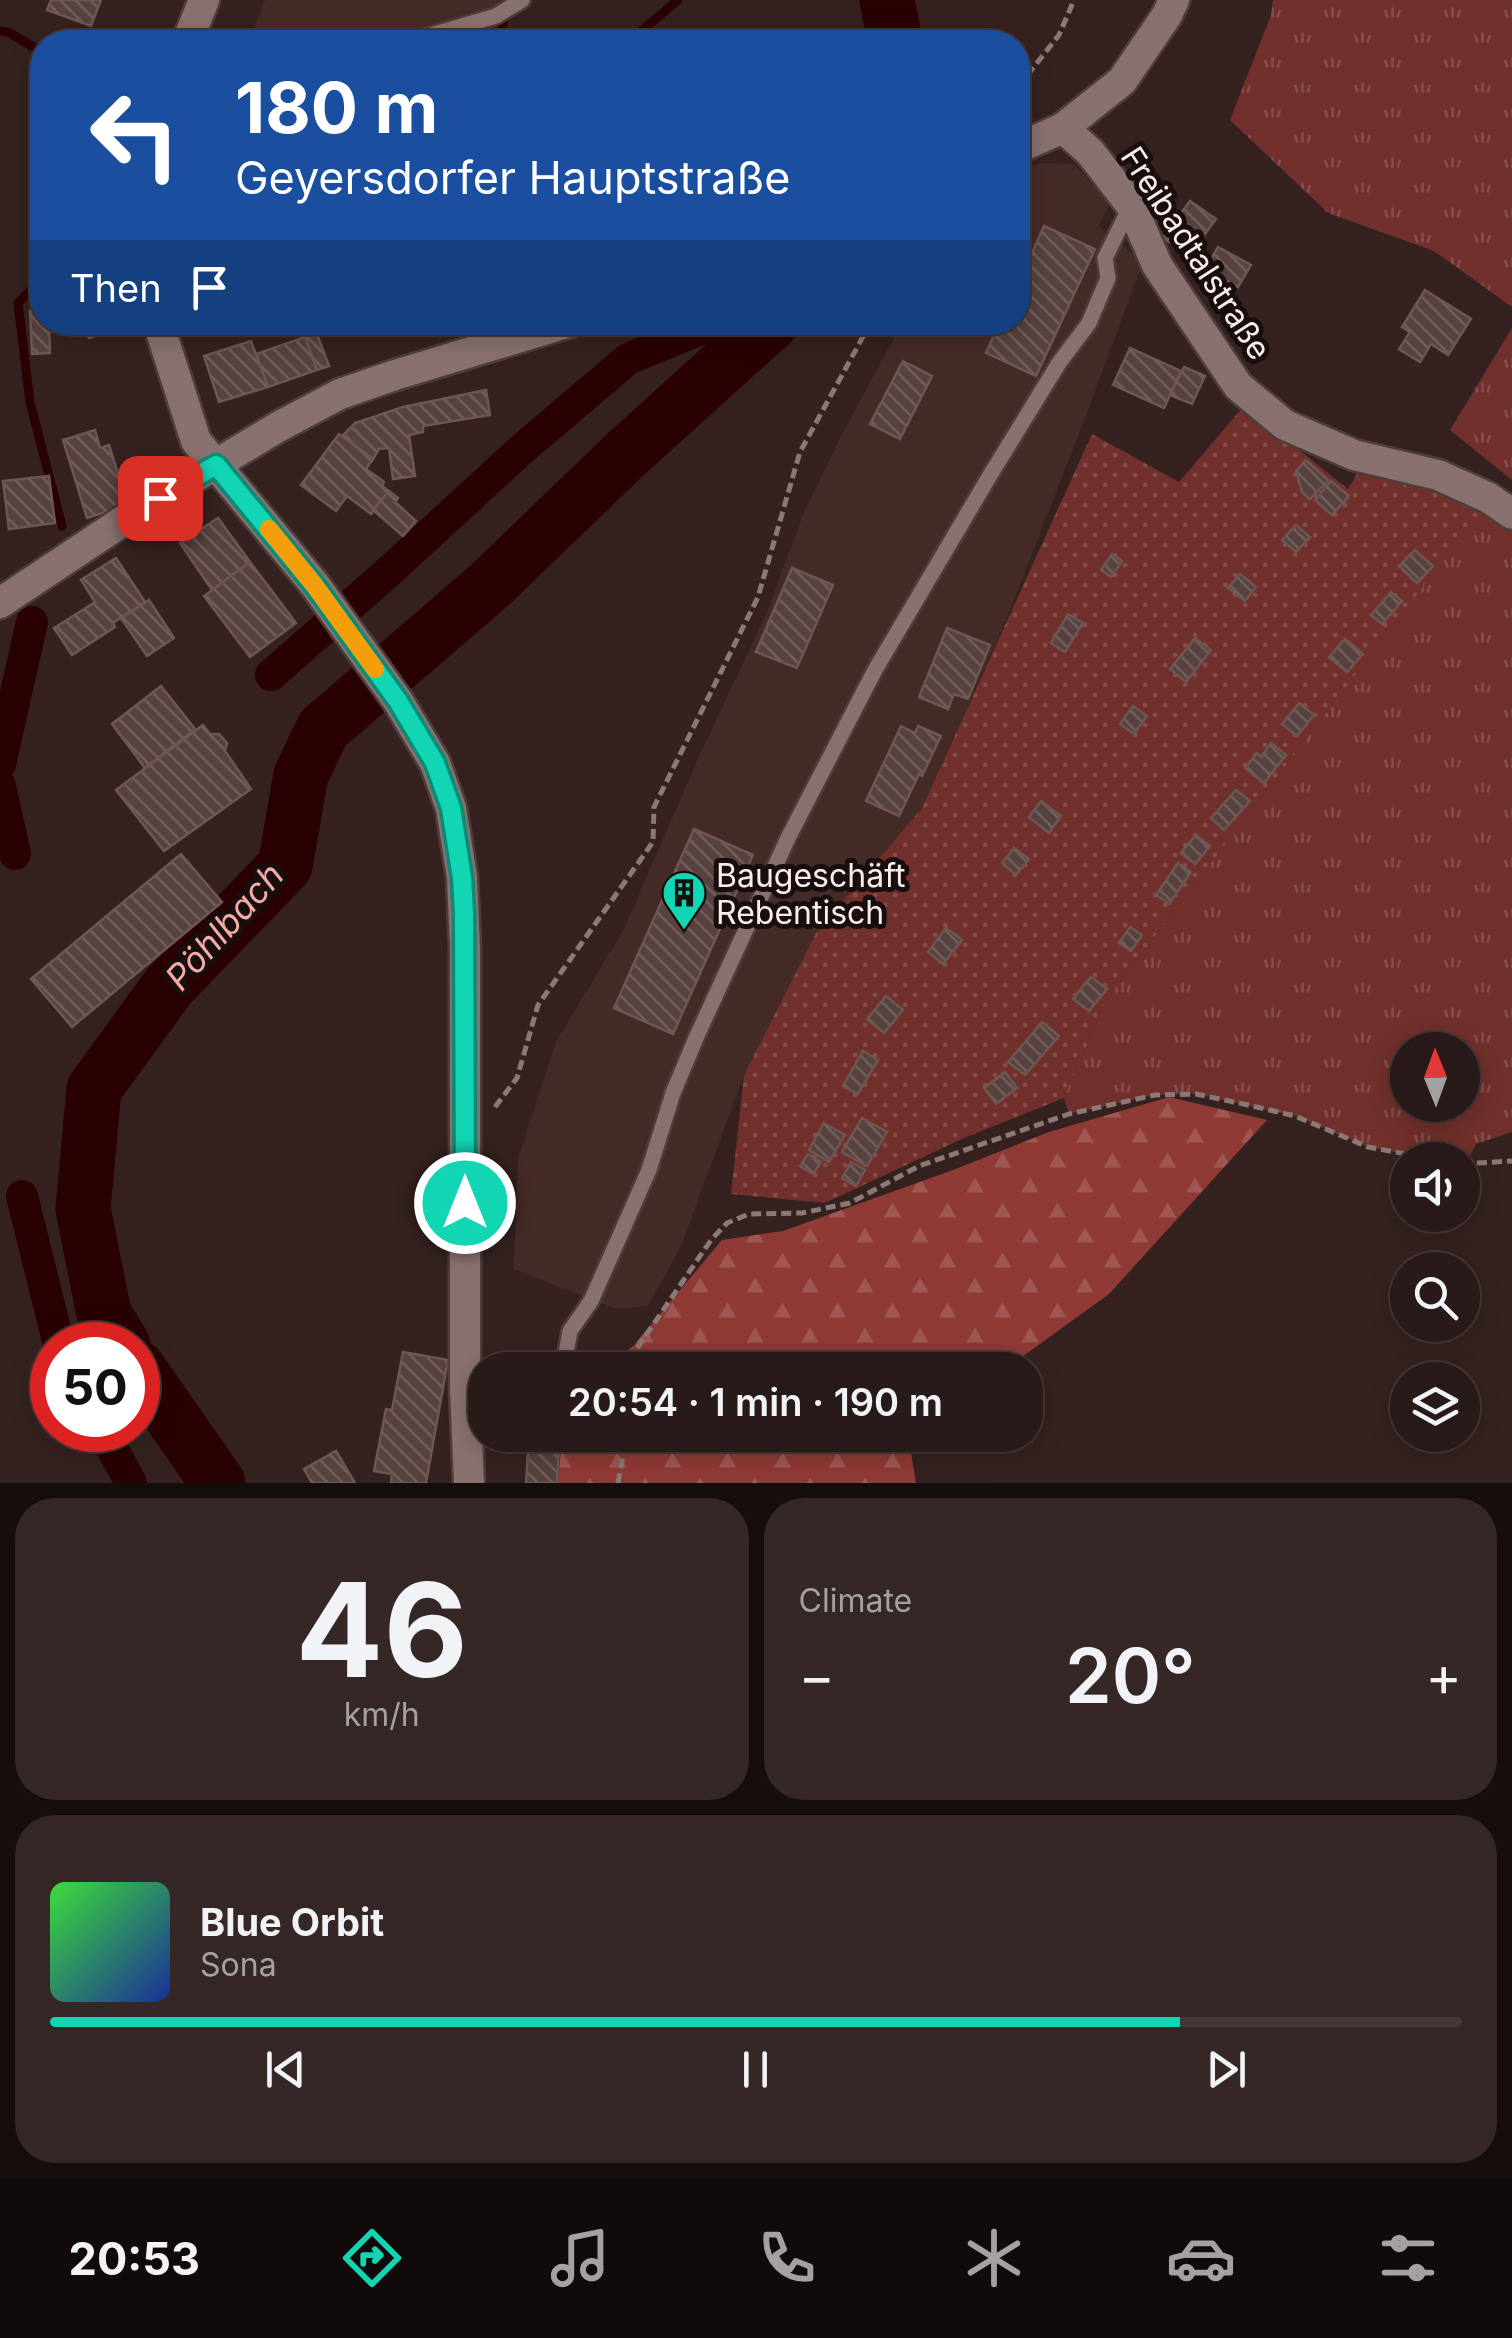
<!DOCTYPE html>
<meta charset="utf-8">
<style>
:root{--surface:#281a18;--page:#342725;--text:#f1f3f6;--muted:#a5a1a2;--line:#443837;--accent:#12d5b4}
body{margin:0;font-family:Inter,sans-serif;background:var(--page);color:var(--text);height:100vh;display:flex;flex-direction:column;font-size:38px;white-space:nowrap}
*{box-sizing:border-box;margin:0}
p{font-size:32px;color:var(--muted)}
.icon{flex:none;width:55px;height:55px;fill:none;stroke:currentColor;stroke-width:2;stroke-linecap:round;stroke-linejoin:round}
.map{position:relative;height:1483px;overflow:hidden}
.drawer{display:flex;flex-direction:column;gap:15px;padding:15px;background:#160e0d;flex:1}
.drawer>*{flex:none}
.banner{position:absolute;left:30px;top:30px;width:1000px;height:305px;border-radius:40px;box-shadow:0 5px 25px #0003,0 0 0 2px var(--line);background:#1a4fa0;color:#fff;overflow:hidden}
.needle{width:65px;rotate:359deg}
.fabs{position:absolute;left:1390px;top:1032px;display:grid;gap:20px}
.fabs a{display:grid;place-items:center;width:90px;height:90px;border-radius:50%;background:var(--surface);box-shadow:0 5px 25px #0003,0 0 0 2px var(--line);font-size:50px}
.speed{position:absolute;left:30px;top:1322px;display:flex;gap:20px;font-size:50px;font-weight:700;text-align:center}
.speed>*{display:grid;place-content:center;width:130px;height:130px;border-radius:50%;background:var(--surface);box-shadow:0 5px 25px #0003,0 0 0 2px var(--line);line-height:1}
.speed .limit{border:15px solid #d22;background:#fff;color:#111}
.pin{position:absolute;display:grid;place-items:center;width:85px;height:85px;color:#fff;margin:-42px;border-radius:20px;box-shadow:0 5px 15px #0006}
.me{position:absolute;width:110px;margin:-55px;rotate:0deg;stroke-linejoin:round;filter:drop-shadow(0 0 8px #0008)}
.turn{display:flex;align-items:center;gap:35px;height:210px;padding:0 40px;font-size:45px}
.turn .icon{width:130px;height:130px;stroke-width:2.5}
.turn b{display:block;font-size:70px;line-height:85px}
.then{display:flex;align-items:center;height:95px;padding:0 40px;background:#0003;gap:20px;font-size:38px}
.big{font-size:75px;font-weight:600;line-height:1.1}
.drawer .card{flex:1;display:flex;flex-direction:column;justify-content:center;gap:15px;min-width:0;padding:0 35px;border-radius:40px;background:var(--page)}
.drawer .dial{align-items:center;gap:0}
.dial b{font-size:130px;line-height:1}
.song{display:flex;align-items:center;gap:30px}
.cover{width:120px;height:120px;border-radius:15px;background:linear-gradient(135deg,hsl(120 70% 55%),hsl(230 70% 35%))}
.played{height:10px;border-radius:5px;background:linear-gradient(90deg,var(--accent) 80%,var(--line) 80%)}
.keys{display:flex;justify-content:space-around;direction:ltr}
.heat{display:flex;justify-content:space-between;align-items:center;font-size:55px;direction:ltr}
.drawer .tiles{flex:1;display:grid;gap:15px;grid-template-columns:1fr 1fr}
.card:last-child{grid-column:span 2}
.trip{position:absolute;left:468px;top:1352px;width:575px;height:100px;border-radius:40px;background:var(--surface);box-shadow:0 5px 25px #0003,0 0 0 2px var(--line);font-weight:600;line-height:100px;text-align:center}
.dock{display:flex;height:160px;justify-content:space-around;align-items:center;background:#100a0a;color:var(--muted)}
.dock .icon{width:70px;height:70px}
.dock .selected{color:var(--accent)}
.dock b{font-size:45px;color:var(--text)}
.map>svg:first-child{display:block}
.built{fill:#452b28}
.grass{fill:url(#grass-tufts);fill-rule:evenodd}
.forest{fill:url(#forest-firs)}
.garden{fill:url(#garden-dots)}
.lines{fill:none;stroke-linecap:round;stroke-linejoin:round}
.stream{stroke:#2a0102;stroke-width:9}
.canal{stroke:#2a0102;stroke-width:32}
.river{stroke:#2a0102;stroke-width:55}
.building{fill:url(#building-back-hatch);stroke:#6d5653;stroke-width:2.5}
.service-casing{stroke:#4d3d3b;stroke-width:20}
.minor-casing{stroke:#4d3d3b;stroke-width:35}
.secondary-casing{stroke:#4d3d3b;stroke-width:35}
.path{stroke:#8a7977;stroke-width:5;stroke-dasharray:10 5;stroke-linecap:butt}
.service{stroke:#89716f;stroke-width:15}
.minor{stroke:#89716f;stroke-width:30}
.secondary{stroke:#89716f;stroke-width:30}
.route-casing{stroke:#0c8a75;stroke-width:25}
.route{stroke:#12d5b4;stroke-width:18}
.slow{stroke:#f59e0b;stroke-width:18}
.labels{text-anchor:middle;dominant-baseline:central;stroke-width:10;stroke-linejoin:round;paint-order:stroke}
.street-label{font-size:32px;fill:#fbedeb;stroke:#170e0d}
.poi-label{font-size:32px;fill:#fbedeb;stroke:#170e0d;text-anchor:start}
.water-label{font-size:35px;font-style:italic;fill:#f6aca4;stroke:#170e0d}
</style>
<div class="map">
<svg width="1512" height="1483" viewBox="0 0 1512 1483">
<defs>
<pattern id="grass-tufts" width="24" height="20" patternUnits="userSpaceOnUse" patternTransform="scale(2.5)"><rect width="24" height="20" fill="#71302b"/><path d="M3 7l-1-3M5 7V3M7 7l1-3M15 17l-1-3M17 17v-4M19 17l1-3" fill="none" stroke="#864e4a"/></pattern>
<pattern id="forest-firs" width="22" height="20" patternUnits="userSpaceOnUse" patternTransform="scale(2.5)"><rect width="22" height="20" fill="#903a36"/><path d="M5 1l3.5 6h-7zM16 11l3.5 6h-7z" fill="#a05753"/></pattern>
<pattern id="garden-dots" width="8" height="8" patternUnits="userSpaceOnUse" patternTransform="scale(2.5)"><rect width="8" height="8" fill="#71302b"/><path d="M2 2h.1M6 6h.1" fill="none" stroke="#864e4a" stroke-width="1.8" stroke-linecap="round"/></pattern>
<pattern id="building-back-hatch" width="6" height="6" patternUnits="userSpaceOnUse" patternTransform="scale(2.5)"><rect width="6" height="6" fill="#57423f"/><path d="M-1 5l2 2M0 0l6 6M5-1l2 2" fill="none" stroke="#705e5b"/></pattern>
</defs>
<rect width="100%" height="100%" fill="#352220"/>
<!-- built -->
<g class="built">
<path d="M265,0h247l-15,13 -106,27 -44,2h-89l-4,-13z"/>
<path d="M1040,163l34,1 36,40 -12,22 45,36 -61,164 -77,197 -83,185 -106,125 -72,142 -63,171 -33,60 -32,3 -102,-40 4,-110 38,-117 67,-111 79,-181 63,-133 39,-105 39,-79 59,-110 116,-1v-150z"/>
</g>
<!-- grass -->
<g class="grass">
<path d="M1273,0h239v307l-78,-56 -106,-38 -98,-93 41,-105z"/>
<path d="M1512,328v152l-62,-50z"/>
<path d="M1490,498l22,16v618l-36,12 -11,21 -2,-1 -1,-4h-23l-71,-13 -73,-31 -99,-22 -41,1 -86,19 -5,-16 42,-98zM1408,1050h54v55h-54z"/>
</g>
<!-- forest -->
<g class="forest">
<path d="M1169,1097l98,23 -158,174 -105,76h-400l30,-25 88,-105 61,-9 170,-61 96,-38z"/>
<path d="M562,1435h353l-6,5 7,43h-358z"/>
</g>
<!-- garden -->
<path class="garden" d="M1244,406l104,83 12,-20 70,12 50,31 -374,488 -42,98 -100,40 -139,65 -94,-9 13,-119 72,-142 106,-125 170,-374 87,48z"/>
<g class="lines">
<!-- stream -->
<g class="stream">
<path d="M0,31l8,1 34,20"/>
<path d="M499,42l5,-23"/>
<path d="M628,42l50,-42"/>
<path d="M42,279l-24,24 12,99 32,124"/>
</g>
<!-- canal -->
<g class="canal">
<path d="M271,675l114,-100 136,-125 107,-91 90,-37"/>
<path d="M0,764l32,-142"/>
<path d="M0,786l15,68"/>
<path d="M22,1196l37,149"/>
<path d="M102,1430l29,53"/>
</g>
<!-- river -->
<g class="river">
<path d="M887,0l8,42"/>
<path d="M123,1345l-19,-31 -21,-105 11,-120 75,-103 116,-120 16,-91 22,-46 167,-144 135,-130 147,-133"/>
<path d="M138,1368l80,115"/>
</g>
</g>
<!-- building -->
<g class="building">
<path d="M51,0h50l-10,26 -44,-16z"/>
<path d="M1190,201l26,18 -16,22 -13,-9 -11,15 -13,-9z"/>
<path d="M1044,226l51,23 -59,127 -50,-23 14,-31h18v-37z"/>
<path d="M1218,247l33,18 -13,22 -33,-18z"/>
<path d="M1425,290l46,29 -23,36 -17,-11 -11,18 -21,-13 11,-17 -8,-5z"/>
<path d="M42,310v12h7l1,31 -18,1 -2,-43z"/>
<path d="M64,322h69l1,2 -45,14 -4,-14 -19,6z"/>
<path d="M317,334l12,32 -12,4 -12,-33z"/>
<path d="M305,337l12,33 -49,17 -12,-33z"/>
<path d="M251,341l17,46 -49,15 -15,-46z"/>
<path d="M1130,348l51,23 -17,37 -51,-23z"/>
<path d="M903,361l29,15 -32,63 -30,-15z"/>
<path d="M1184,367l21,9 -13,28 -22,-9z"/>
<path d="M486,390l4,25 -67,11v6l-14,3 6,41 -22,3 -4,-31 -10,1 -6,10 -31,-23 13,-13 48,-16z"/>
<path d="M95,430l5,18 9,-3 19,60 -41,13 -24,-78z"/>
<path d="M339,434l34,25 -7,10 18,13 -2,4 7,5 -18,23 -24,-18 -11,15 -35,-26z"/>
<path d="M1306,460l22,20 -18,19 -8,-7 -6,-21z"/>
<path d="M49,476l6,47 -46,6 -6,-48z"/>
<path d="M1331,481l18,15 -17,19 -17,-15z"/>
<path d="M389,491l9,7 -3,4 21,19 -13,15 -30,-26z"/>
<path d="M218,518l32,44 -38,28 -32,-47z"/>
<path d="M1296,525l14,12 -14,15 -14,-12z"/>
<path d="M1415,550l18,16 -16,17 -18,-17z"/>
<path d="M1112,554l10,7 -11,16 -10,-7z"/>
<path d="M116,558l29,44 -32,21 2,4 -43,28 -18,-27 41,-26 -14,-22z"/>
<path d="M250,562l46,61 -46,34 -46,-61z"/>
<path d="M792,568l41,17 -36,83 -41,-16z"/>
<path d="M1240,574l16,13 -11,14 -17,-13z"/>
<path d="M1391,592l11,9 -20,23 -11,-9z"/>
<path d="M149,600l25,38 -27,18 -26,-38z"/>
<path d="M1068,614l15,9 -18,29 -14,-9z"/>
<path d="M947,628l43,17 -22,54 -14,-5 -6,15 -29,-12z"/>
<path d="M1195,638l16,12 -25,32 -16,-13z"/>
<path d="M1345,639l18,15 -16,18 -18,-15z"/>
<path d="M161,686l34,43 -50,39 -33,-44z"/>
<path d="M1299,703l15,12 -17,21 -15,-12z"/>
<path d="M1133,706l14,10 -13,18 -14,-10z"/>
<path d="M203,725l7,9h9l8,9 -2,8 26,38 -87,62 -48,-61z"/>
<path d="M901,726l14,7 3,-7 23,10 -19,40 -3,-2 -20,42 -33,-15z"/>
<path d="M1271,743l15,12 -22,28 -19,-15 12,-15 4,4z"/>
<path d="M1236,790l14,11 -26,29 -13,-12z"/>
<path d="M1041,801l20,15 -12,17 -20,-16z"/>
<path d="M694,829l59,26 -80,179 -59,-26z"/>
<path d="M1196,835l14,11 -15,18 -14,-11z"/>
<path d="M1014,848l15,11 -13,16 -14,-12z"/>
<path d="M181,854l41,48 -150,125 -41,-48z"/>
<path d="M1178,863l13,9 -22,32 -13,-9z"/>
<path d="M1130,927l12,8 -11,16 -12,-8z"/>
<path d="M946,928l16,12 -19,24 -15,-12z"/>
<path d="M1091,977l16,12 -18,22 -16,-12z"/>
<path d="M886,996l17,14 -19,23 -17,-14z"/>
<path d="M1042,1022l17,14 -34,39 -17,-13z"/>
<path d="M863,1051l15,9 -20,34 -15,-8z"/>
<path d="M1005,1072l12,16 -21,16 -12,-16z"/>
<path d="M862,1118l25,14 -20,34 -25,-14z"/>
<path d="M824,1123l21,12 -16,27 -20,-12z"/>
<path d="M808,1154l13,8 -8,12 -13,-8z"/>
<path d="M851,1162l14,8 -9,16 -14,-8z"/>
<path d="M403,1352l45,8 -22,123h-35l1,-9 -18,-3 12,-62 6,1z"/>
<path d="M529,1435h31l-3,48h-31z"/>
<path d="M336,1451l19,32h-43l-8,-14z"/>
</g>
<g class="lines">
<defs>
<g id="service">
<path d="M189,35l35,7"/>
<path d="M407,42l89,-26 26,-16"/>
<path d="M563,1370l7,-39 21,-30 58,-131 24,-77 23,-55 92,-200 87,-168 114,-193 70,-114 30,-40 19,-45 -3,-20 26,-53 16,-22"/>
</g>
<path id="minor" d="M1063,128l27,24 41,53 26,60 81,121 47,39 69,30 84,20 51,23 23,16"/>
<g id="secondary">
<path d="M187,42l17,-42"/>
<path d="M1018,148l45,-20 59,-47 45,-66 7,-15"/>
<path d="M158,322l38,119 119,144 83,116 37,62 16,45 11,69 3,71v442l4,93"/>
<path d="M0,603l132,-88 146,-88 62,-33 55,-19 175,-53"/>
</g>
</defs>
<!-- service casing -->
<use href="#service" class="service-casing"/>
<!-- minor casing -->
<use href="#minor" class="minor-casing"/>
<!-- secondary casing -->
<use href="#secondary" class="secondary-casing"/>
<!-- path -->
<g class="path">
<path d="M1018,87l41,-52 15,-35"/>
<path d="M495,1107l22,-29 21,-73 115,-163 1,-35 104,-210 42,-145 71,-130"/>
<path d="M1462,1164l50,-3"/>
<path d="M587,1369l38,-3 86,-126 16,-17 22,-9 53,-1 48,-10 69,-37 150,-52 86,-19 41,-1 52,11 47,11 73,31 71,13"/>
<path d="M618,1483l8,-43 -4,-5"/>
</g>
<!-- service -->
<use href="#service" class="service"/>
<!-- minor -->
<use href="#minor" class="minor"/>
<!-- secondary -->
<use href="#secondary" class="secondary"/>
</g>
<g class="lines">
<defs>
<path id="route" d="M160,498l56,-33 99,121 83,115 37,62 16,45 11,70 2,35 1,290"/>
</defs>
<!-- route casing -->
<use href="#route" class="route-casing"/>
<!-- route -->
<use href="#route" class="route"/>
<!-- slow -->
<path class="slow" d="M269,529l46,57 60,83"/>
</g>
<!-- icons -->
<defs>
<symbol id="building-pin" viewBox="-11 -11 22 30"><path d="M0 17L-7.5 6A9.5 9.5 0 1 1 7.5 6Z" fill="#12d5b4" stroke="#170e0d"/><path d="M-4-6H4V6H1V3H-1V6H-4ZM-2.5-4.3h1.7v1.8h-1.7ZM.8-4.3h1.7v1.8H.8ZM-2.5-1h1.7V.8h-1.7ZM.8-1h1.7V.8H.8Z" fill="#111"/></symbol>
</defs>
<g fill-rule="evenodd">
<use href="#building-pin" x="659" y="868" width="50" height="68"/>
</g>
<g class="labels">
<!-- street labels -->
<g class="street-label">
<text transform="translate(1196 253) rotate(57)">Freibadtalstraße</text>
</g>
<!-- poi labels -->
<g class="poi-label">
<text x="716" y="875">Baugeschäft<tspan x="716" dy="37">Rebentisch</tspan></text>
</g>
<!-- water labels -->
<g class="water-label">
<text transform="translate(224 926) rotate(-48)">Pöhlbach</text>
</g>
</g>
</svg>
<div class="fabs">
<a><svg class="needle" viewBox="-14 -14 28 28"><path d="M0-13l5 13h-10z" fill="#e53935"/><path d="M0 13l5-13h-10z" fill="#a5a1a2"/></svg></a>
<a><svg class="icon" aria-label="sound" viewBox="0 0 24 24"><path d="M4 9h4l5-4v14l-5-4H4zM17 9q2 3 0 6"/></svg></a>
<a><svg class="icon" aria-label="search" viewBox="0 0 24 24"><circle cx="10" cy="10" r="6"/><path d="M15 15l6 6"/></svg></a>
<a><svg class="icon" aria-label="layers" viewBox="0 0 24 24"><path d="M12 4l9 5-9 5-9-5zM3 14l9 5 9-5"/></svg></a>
</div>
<div class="speed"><div class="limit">50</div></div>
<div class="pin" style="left:160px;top:498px;background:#d93025"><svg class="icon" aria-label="arrive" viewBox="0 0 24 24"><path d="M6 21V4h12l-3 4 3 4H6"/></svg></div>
<svg class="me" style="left:465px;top:1203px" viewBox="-20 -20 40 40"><circle r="17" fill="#12d5b4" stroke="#fff" stroke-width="3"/><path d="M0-11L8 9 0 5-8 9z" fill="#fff"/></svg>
<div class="trip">20:54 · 1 min · 190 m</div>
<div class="banner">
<div class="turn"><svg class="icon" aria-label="left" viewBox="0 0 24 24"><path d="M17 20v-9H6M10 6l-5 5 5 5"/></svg><div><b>180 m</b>Geyersdorfer Hauptstraße</div></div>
<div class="then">Then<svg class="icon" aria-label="arrive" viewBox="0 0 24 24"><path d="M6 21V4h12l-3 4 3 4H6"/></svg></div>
</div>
</div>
<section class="drawer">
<div class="tiles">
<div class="card dial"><b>46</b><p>km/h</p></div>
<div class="card"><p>Climate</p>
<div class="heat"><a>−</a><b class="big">20°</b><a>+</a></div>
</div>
<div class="card">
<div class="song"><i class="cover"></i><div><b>Blue Orbit</b><p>Sona</p></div></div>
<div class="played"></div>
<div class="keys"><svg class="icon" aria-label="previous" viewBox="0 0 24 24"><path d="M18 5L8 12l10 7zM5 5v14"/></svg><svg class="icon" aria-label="pause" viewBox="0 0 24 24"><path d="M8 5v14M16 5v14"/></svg><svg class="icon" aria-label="next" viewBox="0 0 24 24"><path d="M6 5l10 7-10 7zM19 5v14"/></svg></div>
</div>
</div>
</section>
<nav class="dock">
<b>20:53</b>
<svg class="icon selected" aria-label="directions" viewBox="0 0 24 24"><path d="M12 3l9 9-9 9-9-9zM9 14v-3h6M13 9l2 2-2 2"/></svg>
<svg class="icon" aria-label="music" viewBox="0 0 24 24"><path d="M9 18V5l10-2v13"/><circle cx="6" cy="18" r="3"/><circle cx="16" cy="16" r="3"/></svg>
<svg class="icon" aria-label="phone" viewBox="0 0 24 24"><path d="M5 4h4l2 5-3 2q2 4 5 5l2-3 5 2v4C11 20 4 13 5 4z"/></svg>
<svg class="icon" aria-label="climate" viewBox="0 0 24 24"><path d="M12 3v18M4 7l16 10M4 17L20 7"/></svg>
<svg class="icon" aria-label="car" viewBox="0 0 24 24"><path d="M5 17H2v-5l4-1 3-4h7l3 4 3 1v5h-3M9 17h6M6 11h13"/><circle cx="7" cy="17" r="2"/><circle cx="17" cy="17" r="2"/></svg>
<svg class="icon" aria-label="filters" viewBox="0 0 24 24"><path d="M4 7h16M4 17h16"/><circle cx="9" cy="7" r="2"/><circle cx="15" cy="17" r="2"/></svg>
</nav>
